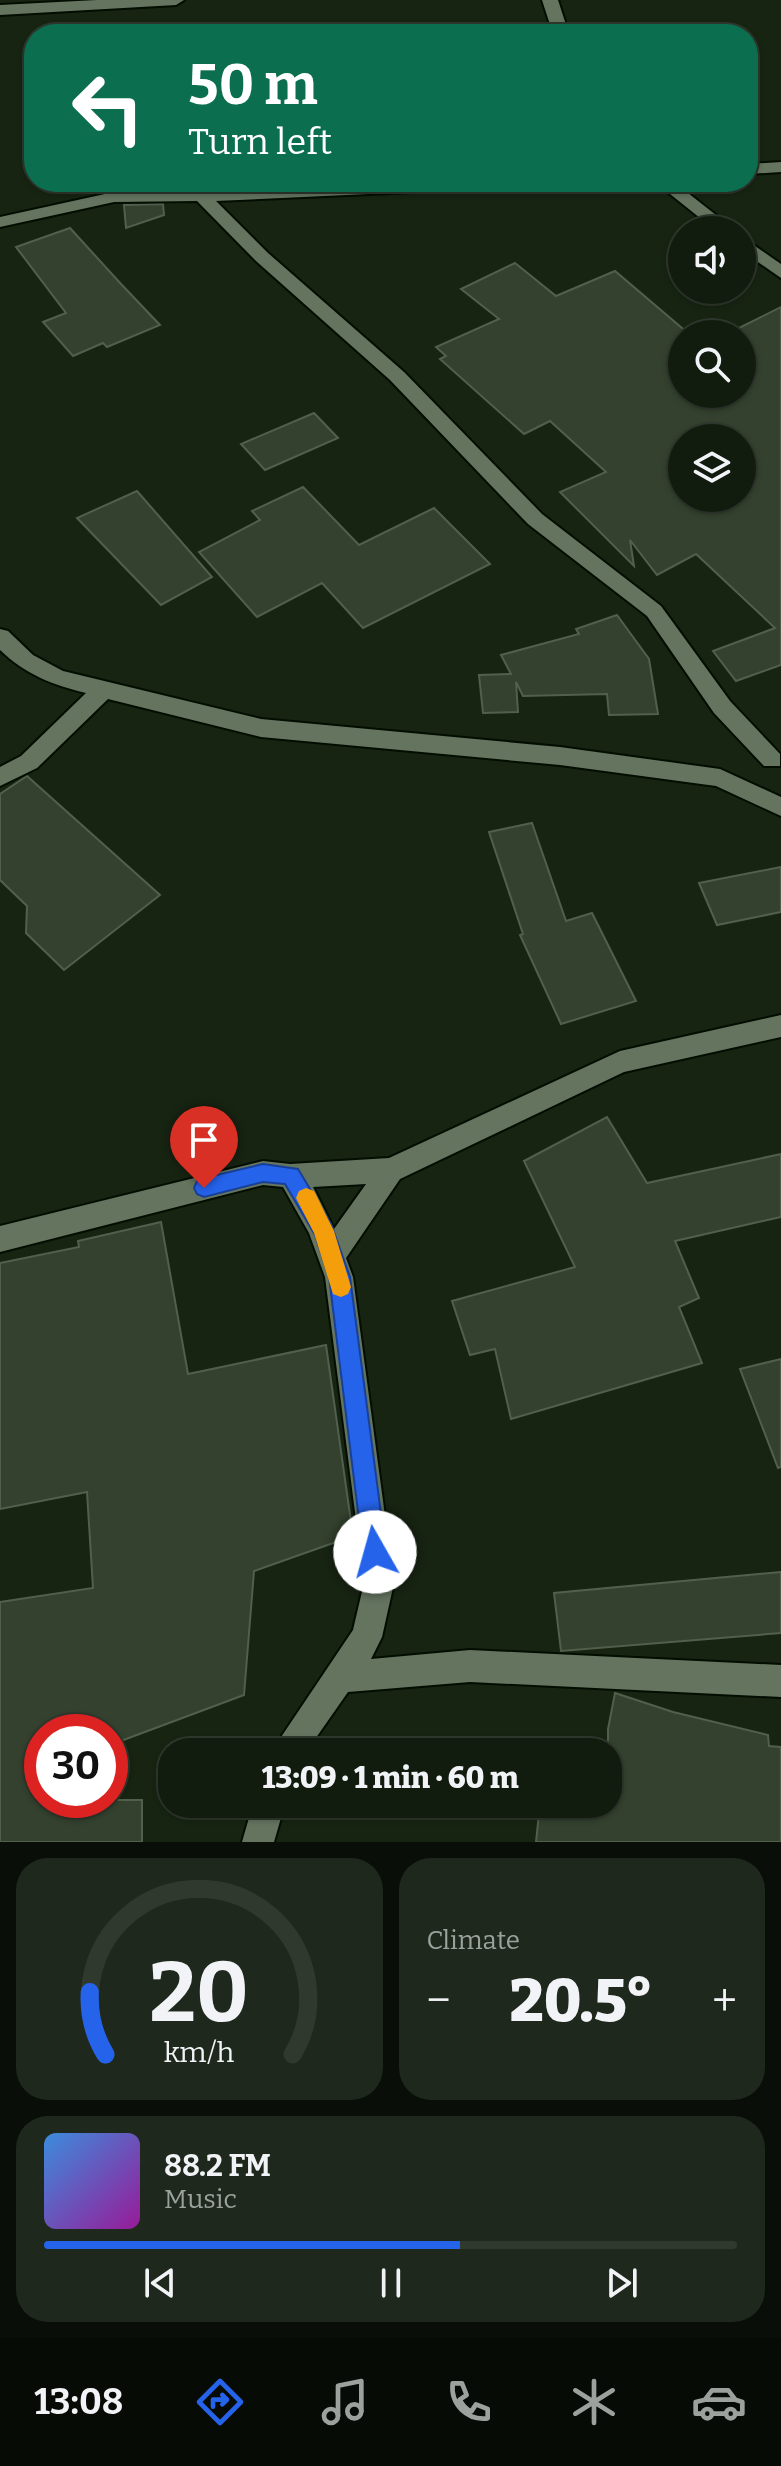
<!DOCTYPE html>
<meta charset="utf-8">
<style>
:root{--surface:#111b0e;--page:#1e281c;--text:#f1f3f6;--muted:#9ca19e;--line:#30392e;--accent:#2563eb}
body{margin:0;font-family:Bitter,serif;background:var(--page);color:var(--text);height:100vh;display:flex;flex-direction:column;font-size:30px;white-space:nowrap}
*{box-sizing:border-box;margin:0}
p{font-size:26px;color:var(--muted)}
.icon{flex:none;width:44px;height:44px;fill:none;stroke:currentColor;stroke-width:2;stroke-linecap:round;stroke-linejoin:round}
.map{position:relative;height:1842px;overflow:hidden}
.details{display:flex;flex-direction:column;gap:16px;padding:16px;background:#090f08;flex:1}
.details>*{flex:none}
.banner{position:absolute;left:24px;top:24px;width:734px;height:168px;border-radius:32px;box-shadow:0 2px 6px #0004,0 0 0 2px var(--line);background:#0b6e4f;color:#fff;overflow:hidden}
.controls{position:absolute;left:668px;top:216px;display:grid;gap:16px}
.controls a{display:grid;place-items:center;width:88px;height:88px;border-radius:50%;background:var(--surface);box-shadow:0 2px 6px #0004,0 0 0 2px var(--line);font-size:40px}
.speed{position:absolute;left:24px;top:1714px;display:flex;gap:16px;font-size:40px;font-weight:700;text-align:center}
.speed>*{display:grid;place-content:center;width:104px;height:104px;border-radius:50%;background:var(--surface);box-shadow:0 2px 6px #0004,0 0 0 2px var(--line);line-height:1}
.speed .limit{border:12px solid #d22;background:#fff;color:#111}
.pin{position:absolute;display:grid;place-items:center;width:68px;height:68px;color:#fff;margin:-82px -34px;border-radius:50% 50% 50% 0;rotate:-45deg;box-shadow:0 0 8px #0007}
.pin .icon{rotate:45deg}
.me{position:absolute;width:88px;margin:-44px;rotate:353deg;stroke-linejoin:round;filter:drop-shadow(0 0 6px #0008)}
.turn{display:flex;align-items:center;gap:28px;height:168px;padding:0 32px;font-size:36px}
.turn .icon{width:104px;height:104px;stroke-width:2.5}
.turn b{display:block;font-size:56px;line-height:68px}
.big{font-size:60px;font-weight:800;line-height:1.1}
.details .card{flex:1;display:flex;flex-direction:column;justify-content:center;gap:12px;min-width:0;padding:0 28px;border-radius:32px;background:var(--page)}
.details .dial{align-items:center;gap:0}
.dial svg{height:208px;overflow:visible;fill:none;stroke:var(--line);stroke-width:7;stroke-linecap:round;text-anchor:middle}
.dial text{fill:var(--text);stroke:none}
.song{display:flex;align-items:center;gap:24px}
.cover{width:96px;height:96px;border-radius:12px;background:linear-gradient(135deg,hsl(210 70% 55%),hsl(300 70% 35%))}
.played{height:8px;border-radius:4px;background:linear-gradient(90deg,var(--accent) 60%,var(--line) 60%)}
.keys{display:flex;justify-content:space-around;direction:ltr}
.heat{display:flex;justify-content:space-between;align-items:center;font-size:44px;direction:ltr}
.details .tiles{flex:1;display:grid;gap:16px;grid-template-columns:1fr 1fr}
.card:last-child{grid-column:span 2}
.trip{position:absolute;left:158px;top:1738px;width:464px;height:80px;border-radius:32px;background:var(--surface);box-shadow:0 2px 6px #0004,0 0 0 2px var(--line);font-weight:800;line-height:80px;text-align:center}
.tab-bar{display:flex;height:128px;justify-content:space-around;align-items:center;background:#070b06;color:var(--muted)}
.tab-bar .icon{width:56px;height:56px}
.tab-bar .on{color:var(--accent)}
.tab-bar b{font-size:36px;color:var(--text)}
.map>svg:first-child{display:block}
.building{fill:#33412e;stroke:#51604c;stroke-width:2;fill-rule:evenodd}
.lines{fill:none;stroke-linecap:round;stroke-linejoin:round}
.minor-casing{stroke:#030d01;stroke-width:4}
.minor{fill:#64745f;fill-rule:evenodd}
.route{fill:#2563eb;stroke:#184099;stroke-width:2}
.slow{fill:#f59e0b}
</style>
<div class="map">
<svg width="781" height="1842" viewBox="0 0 781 1842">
<rect width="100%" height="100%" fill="#172412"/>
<!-- building -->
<g class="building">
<path d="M163,204l1,11 -38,13 -2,-23z"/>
<path d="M70,228l51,56 39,41 -53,22 -4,-4 -30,13 -30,-34 23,-9 -50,-66z"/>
<path d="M515,263l41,33 59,-25 74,63h-7v60h60v-60h-15l54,-27v358l-45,16 -23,-30 62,-23 -79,-74 -39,21 -27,-35 4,26 -74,-74 46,-20 -56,-51 -26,13 -84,-75 6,-3 -10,-9 63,-28 -38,-30zM682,438h60v60h-60z"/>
<path d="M314,413l24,25 -73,32 -24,-26z"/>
<path d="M303,487l56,58 75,-37 56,56 -127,64 -41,-45 -65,34 -58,-65 61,-32 -8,-9z"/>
<path d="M137,491l75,86 -51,28 -84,-87z"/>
<path d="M617,615l32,44 9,55 -49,1 -2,-21 -84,2 -7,-14 2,30 -35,1 -4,-38 32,-1 -10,-19 78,-21 -3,-5z"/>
<path d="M27,776l133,119 -96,75 -38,-37 1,-27 -27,-26v-86z"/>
<path d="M532,823l34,98 26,-8 44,88 -75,23 -41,-89 3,-1 -34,-102z"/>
<path d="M781,867v45l-64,13 -18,-42z"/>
<path d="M607,1117l40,66 134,-29v63l-106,24 24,57 -20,9 23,56 -191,56 -16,-70 -25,6 -18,-54 123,-34 -51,-106z"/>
<path d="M161,1222l27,152 138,-29 27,191 -99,35 -10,124 -134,50v-13h-68v68h100v42h-142v-240l93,-14 -6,-96 -87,17v-246l79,-16 -1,-6z"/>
<path d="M781,1359v108l-3,1 -38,-99z"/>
<path d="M781,1572v61l-220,18 -7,-58z"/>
<path d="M615,1693l58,19 95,23 1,11 12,1v95h-245l4,-38h68v-75z"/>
</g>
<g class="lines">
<defs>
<g id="minor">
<path d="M97,0h87l-8,5 -176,10v-10z"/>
<path d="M542,0h16l11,34h-16z"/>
<path d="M781,162v10l-33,2v-10z"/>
<path d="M420,182h110l-8,5 -306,14 52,52 136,119 138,142 119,92 69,95 50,53v12h-16l-50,-53 -67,-97 -119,-92 -138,-144 -134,-119 -59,-60 -83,1 -114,25v-10l114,-25 126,-1z"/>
<path d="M655,182h19l61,48h-20z"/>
<path d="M742,237l39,27v14l-39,-27z"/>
<path d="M0,629l8,2 25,24 30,16 198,48 299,28 160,22 61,28v19l-65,-30 -156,-21 -299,-28 -153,-38 -71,69 -37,18v-19l21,-11 65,-63c-34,-8 -61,-19 -86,-43z"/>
<path d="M781,1015v22l-157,35 -224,107 -54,79 7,19 41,306 -12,54 -11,22 99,-9 311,15v32l-311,-15 -122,10 -42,60h-35l82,-122 11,-47 -39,-306 -16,-44 -26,-46 -20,-2 -263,67v-26l263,-65 27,3 99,-6 231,-107zM366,1184l-32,45 -21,-42z"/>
<path d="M253,1804h32l-11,38h-32z"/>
</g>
</defs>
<!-- minor casing -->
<use href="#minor" class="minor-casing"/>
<!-- minor -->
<use href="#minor" class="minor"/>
</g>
<!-- route -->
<path class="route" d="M263,1164l35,5 33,55 19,53 36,275 -3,8 -8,4 -8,-4 -4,-8 -34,-275 -14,-42 -30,-51 -22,-2 -59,15 -7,-3 -3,-6 3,-7 7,-3z"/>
<!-- slow -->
<path class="slow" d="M306,1188l8,3 20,40 17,56 -3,7 -7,3 -8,-3 -19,-61 -18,-35 3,-7z"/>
</svg>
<div class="controls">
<a><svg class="icon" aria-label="sound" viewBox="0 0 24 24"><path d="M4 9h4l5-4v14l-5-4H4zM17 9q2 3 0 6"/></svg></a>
<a><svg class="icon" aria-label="search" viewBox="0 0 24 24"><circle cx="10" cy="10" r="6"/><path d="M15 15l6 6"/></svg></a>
<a><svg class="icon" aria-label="layers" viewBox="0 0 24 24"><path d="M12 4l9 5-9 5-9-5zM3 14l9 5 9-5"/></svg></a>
</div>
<div class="speed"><div class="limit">30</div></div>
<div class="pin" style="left:204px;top:1188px;background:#d93025"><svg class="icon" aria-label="arrive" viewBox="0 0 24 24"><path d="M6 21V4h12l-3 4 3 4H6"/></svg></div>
<svg class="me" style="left:375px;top:1552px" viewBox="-20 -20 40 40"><circle r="19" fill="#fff"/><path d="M0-13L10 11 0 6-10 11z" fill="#2563eb"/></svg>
<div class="trip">13:09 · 1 min · 60 m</div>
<div class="banner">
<div class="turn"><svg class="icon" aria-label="left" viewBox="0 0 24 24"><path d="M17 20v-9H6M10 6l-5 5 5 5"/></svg><div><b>50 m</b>Turn left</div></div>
</div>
</div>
<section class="details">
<div class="tiles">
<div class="card dial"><svg viewBox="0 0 100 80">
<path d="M14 69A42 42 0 1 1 86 69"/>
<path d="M14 69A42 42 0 0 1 8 45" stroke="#2563eb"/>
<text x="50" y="56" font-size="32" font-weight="700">20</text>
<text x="50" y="72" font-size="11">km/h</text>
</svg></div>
<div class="card"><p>Climate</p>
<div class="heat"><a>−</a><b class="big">20.5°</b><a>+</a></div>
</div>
<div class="card">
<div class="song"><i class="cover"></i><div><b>88.2 FM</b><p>Music</p></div></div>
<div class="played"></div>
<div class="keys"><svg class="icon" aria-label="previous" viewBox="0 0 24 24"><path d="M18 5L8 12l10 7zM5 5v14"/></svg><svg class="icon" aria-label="pause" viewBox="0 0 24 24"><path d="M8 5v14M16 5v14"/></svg><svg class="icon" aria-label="next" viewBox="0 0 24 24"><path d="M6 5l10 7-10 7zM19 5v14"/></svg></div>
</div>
</div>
</section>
<nav class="tab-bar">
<b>13:08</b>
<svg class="icon on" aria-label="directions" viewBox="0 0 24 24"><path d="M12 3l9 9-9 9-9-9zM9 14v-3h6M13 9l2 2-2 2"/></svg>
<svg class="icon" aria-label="music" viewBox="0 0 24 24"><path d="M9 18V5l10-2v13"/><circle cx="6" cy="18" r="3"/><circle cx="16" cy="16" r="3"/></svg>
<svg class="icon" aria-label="phone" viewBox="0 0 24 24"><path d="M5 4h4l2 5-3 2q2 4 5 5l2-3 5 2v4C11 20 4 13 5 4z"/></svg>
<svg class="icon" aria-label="climate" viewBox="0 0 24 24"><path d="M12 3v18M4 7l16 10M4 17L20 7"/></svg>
<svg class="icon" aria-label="car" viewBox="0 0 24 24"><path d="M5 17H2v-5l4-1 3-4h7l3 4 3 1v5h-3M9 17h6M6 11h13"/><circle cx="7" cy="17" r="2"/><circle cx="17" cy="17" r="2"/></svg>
</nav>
